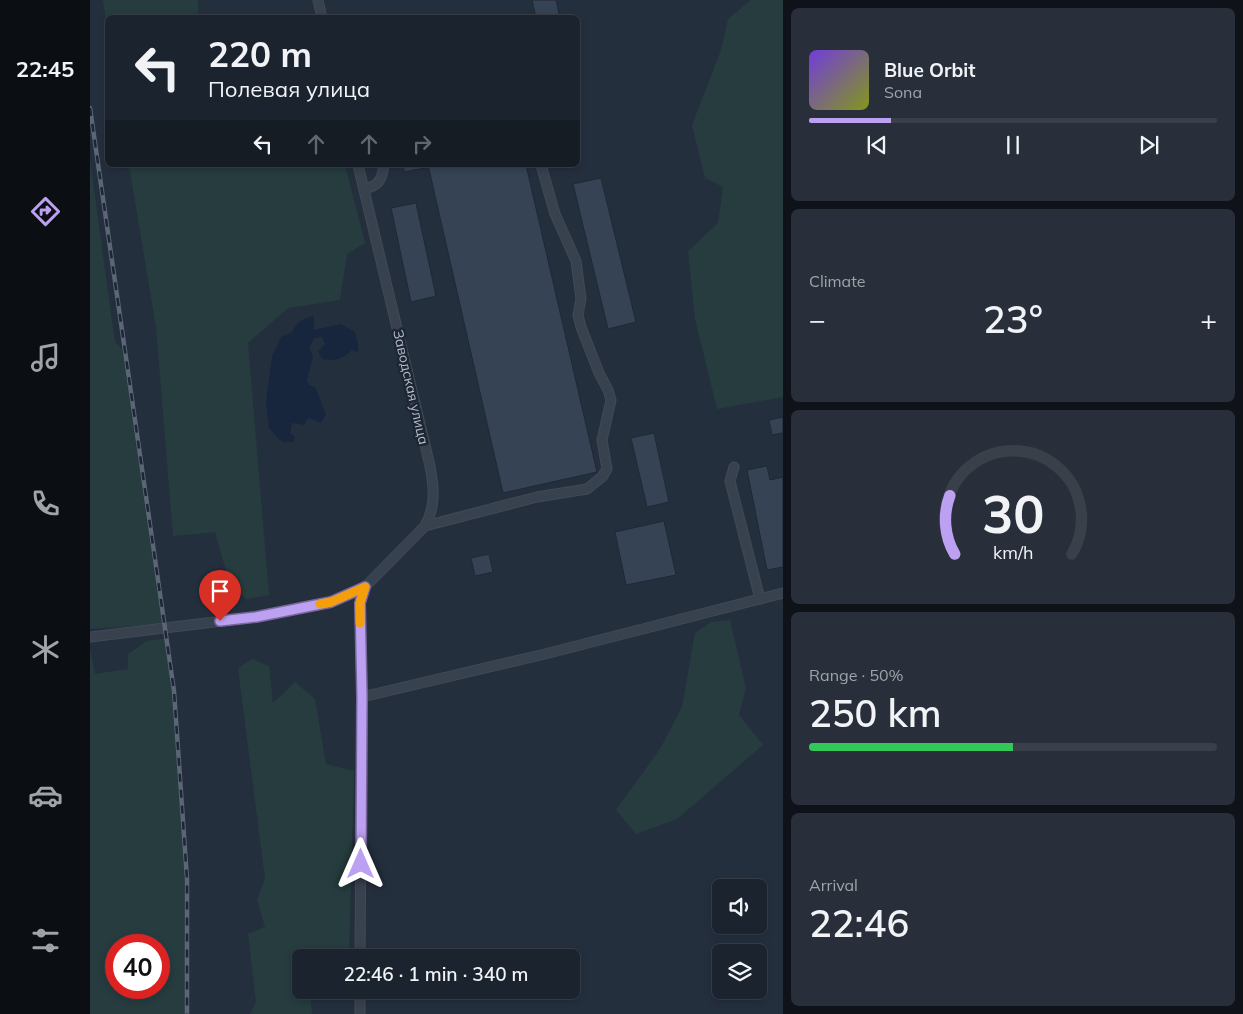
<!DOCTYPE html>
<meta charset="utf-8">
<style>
:root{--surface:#1b232e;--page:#282f3a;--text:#f1f3f6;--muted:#a0a4aa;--line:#39404a;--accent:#bca0f2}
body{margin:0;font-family:Mulish,sans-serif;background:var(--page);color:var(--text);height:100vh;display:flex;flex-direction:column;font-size:19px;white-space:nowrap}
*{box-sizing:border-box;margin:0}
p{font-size:16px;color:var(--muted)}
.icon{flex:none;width:28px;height:28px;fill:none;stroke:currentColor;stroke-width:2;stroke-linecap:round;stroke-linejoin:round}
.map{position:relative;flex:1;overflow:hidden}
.sheet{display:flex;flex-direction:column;gap:8px;padding:8px;background:#0f1319;width:460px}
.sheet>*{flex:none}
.hud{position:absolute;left:15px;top:15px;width:475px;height:152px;border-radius:8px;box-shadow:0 2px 8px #0003,0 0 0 1px var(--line);background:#1b232e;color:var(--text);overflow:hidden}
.fabs{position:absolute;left:622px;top:879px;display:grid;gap:10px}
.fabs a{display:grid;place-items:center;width:55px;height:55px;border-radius:8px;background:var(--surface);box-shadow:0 2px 8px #0003,0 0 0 1px var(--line);font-size:25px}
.speed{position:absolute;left:15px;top:934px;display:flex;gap:10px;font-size:25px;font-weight:700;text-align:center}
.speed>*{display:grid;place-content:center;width:65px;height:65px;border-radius:50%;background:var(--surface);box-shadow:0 2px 8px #0003,0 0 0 1px var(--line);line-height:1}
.speed .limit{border:8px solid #d22;background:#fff;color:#111}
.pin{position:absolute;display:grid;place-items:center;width:42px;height:42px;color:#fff;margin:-51px -21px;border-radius:50% 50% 50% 0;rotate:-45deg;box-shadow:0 0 5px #0007}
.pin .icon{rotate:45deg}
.me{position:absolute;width:55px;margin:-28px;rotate:0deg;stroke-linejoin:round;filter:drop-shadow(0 0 4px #0008)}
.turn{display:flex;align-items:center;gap:18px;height:105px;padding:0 20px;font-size:22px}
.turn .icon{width:65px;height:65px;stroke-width:2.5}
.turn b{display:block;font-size:35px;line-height:42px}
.lanes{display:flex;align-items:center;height:48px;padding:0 20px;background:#0003;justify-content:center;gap:25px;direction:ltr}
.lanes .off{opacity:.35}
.big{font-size:38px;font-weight:600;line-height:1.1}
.sheet .widget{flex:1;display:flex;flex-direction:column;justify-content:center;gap:8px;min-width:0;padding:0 18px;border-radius:8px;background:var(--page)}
.sheet .dial{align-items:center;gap:0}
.dial svg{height:130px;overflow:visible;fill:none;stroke:var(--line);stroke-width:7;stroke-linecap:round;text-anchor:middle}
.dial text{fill:var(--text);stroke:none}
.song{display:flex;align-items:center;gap:15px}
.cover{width:60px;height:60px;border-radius:8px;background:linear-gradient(135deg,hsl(260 70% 55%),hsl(70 70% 35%))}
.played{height:5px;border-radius:2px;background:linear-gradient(90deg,var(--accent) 20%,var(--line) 20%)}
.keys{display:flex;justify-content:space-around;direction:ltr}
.heat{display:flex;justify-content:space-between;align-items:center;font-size:28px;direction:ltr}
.charge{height:8px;border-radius:4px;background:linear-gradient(90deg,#34c759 50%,var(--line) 0)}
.trip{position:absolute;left:202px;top:949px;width:288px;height:50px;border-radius:8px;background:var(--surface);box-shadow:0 2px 8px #0003,0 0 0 1px var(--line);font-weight:600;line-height:50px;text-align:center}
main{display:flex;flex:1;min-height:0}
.dock{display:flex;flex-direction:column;width:90px;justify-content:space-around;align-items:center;background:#0b0e12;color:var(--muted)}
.dock .icon{width:35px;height:35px}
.dock .active{color:var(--accent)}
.dock b{font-size:22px;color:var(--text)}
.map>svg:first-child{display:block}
.green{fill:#263c3f;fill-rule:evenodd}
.water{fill:#17263c}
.building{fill:#364354;stroke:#1f2835}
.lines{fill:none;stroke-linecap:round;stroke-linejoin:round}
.minor-casing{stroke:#414a57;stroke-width:11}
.minor{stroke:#38414e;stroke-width:9}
.rail-casing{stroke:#5a6575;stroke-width:4.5}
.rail{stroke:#1d2633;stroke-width:2.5;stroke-dasharray:8;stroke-linecap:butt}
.route-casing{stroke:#7a689d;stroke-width:12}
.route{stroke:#bca0f2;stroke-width:9}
.slow{stroke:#f59e0b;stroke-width:9}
.labels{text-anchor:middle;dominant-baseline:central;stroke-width:5;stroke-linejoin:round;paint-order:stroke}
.street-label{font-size:14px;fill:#b4bcc9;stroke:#1d2633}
</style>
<main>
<nav class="dock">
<b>22:45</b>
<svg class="icon active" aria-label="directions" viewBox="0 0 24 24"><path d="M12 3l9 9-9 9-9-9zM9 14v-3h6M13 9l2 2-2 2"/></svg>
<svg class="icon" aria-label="music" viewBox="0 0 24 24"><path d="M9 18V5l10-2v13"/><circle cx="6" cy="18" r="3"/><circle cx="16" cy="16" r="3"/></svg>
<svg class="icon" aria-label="phone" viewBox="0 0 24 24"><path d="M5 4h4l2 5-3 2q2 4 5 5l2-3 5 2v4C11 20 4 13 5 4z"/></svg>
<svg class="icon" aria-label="climate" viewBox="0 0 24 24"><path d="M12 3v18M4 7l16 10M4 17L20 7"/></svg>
<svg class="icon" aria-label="car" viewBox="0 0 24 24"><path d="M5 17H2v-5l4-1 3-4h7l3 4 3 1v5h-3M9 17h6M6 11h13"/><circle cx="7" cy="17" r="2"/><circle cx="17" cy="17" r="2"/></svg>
<svg class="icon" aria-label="filters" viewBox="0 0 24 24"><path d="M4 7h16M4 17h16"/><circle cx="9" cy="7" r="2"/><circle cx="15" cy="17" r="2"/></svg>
</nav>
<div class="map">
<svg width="693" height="1014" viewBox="0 0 693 1014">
<rect width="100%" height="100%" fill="#242f3e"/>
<!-- green -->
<g class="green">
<path d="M13,0h95v17l-90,1 -1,12z"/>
<path d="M661,0h32v397l-66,12 -22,-90 -7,-68 30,-28 5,-36 -18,-9 -13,-53 29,-75 7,-31z"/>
<path d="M0,161l25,181 7,7 40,275 -72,5z"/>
<path d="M39,165h216l20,78 -18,11 -7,46 -52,8 -40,35 21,252 -23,4 -17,-18 -14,-49 -42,4 -17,-209z"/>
<path d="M640,620l16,68 -7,27 24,30 -86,74 -41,15 -20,-24 44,-61 22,-42 13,-74 16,-11z"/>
<path d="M78,638l16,230 2,146h-96v-365l5,25 33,-5v-15l19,-13zM26,945h43v43h-43z"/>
<path d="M162,659l17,7 4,37 22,-21 20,17 11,65 28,7 -5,186h-21l-3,-2 -2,2 -22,1v32h9l2,24h-62l6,-12 -8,-68 17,-7 -8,-28 8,-20 -27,-211z"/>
</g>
<!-- water -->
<path class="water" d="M224,316v14l27,-6 14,8 3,12v8l-6,-2c-10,9 -16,12 -30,9l-4,-8 7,-7 -3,-7 -8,1 -5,10 4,8 -6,24 2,5 6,2 11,27 -5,9 -11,-5 -4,2 -2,5 -12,-2 -2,10 5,4 -2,5h-11l-13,-14 -3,-26 6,-46 9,-19 11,-5c5,-10 11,-14 22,-16z"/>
<!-- building -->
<g class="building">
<path d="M442,0h24l4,18h-24z"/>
<path d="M313,165h21l1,3 -21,4z"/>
<path d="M338,165h98l71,307 -94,21z"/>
<path d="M511,178l35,144 -28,7 -35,-145z"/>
<path d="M326,203l20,93 -25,6 -20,-94z"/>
<path d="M693,417v16l-11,2 -3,-15z"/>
<path d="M564,433l15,69 -22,5 -16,-69z"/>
<path d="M677,466l3,14 13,-3v90l-16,3 -20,-100z"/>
<path d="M574,521l12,54 -50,10 -11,-53z"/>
<path d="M399,554l4,18 -18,4 -4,-18z"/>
</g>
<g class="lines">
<defs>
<g id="minor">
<path d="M228,0l4,18"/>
<path d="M275,189c14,-4 17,-9 19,-24"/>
<path d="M644,467l-4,14 30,118"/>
<path d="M335,526l112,-29 50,-8 15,-12 5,-8 -5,-29 9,-40 -3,-10 -9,-17 -18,-46 -3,-12 3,-16 -5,-38 -21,-47 -14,-49"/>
<path d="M0,637l166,-20 75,-15 34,-15 60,-61c11,-20 9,-38 5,-60l-72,-301"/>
<path d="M272,697l183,-43 238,-61"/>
<path d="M270,958l2,-261 -2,-94 5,-16"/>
<path d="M270,1014v-24"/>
</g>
</defs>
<!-- minor casing -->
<use href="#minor" class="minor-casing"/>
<!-- minor -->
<use href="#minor" class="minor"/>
<defs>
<path id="rail" d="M0,108l84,583 13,188v135"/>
</defs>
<!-- rail casing -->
<use href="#rail" class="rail-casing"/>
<!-- rail -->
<use href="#rail" class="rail"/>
</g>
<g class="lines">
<defs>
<path id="route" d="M130,621l36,-4 75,-15 34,-15 -5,16 2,94 -1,167"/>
</defs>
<!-- route casing -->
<use href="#route" class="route-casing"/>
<!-- route -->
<use href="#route" class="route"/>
<!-- slow -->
<path class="slow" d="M230,604l11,-2 34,-15 -5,16v20"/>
</g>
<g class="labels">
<!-- street labels -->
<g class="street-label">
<text transform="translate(321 387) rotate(77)">Заводская улица</text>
</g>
</g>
</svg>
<div class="fabs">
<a><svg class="icon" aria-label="sound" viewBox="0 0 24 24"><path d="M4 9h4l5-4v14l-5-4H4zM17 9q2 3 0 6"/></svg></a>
<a><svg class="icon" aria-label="layers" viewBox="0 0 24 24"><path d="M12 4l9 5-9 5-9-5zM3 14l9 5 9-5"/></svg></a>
</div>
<div class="speed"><div class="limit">40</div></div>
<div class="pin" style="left:130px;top:621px;background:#d93025"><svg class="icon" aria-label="arrive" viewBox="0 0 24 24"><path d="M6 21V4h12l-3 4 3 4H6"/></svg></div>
<svg class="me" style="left:271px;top:864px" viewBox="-20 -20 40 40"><path d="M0-17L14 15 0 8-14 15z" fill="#bca0f2" stroke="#fff" stroke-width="4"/></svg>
<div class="trip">22:46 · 1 min · 340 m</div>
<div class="hud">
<div class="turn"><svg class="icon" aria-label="left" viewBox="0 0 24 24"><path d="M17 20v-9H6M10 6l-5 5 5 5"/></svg><div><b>220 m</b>Полевая улица</div></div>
<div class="lanes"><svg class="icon" aria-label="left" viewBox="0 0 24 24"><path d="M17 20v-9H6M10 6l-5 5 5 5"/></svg><svg class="icon off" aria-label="ahead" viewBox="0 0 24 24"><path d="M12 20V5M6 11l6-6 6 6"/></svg><svg class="icon off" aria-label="ahead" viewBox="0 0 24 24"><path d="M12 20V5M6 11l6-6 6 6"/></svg><svg class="icon off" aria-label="right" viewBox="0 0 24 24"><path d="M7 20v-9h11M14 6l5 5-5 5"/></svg></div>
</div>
</div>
<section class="sheet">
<div class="widget">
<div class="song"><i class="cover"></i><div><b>Blue Orbit</b><p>Sona</p></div></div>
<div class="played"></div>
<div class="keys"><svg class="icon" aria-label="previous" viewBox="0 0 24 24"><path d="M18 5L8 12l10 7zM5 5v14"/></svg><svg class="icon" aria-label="pause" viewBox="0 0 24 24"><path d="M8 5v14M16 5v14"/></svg><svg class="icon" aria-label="next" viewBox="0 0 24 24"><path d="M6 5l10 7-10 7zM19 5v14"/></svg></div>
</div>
<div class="widget"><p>Climate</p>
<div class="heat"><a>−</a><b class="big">23°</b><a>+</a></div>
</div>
<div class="widget dial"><svg viewBox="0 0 100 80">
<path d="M14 69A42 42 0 1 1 86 69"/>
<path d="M14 69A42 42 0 0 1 11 33" stroke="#bca0f2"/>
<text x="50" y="56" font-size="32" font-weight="700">30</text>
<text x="50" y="72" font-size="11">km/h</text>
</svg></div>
<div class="widget"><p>Range · 50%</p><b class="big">250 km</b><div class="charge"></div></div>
<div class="widget"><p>Arrival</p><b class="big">22:46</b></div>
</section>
</main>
